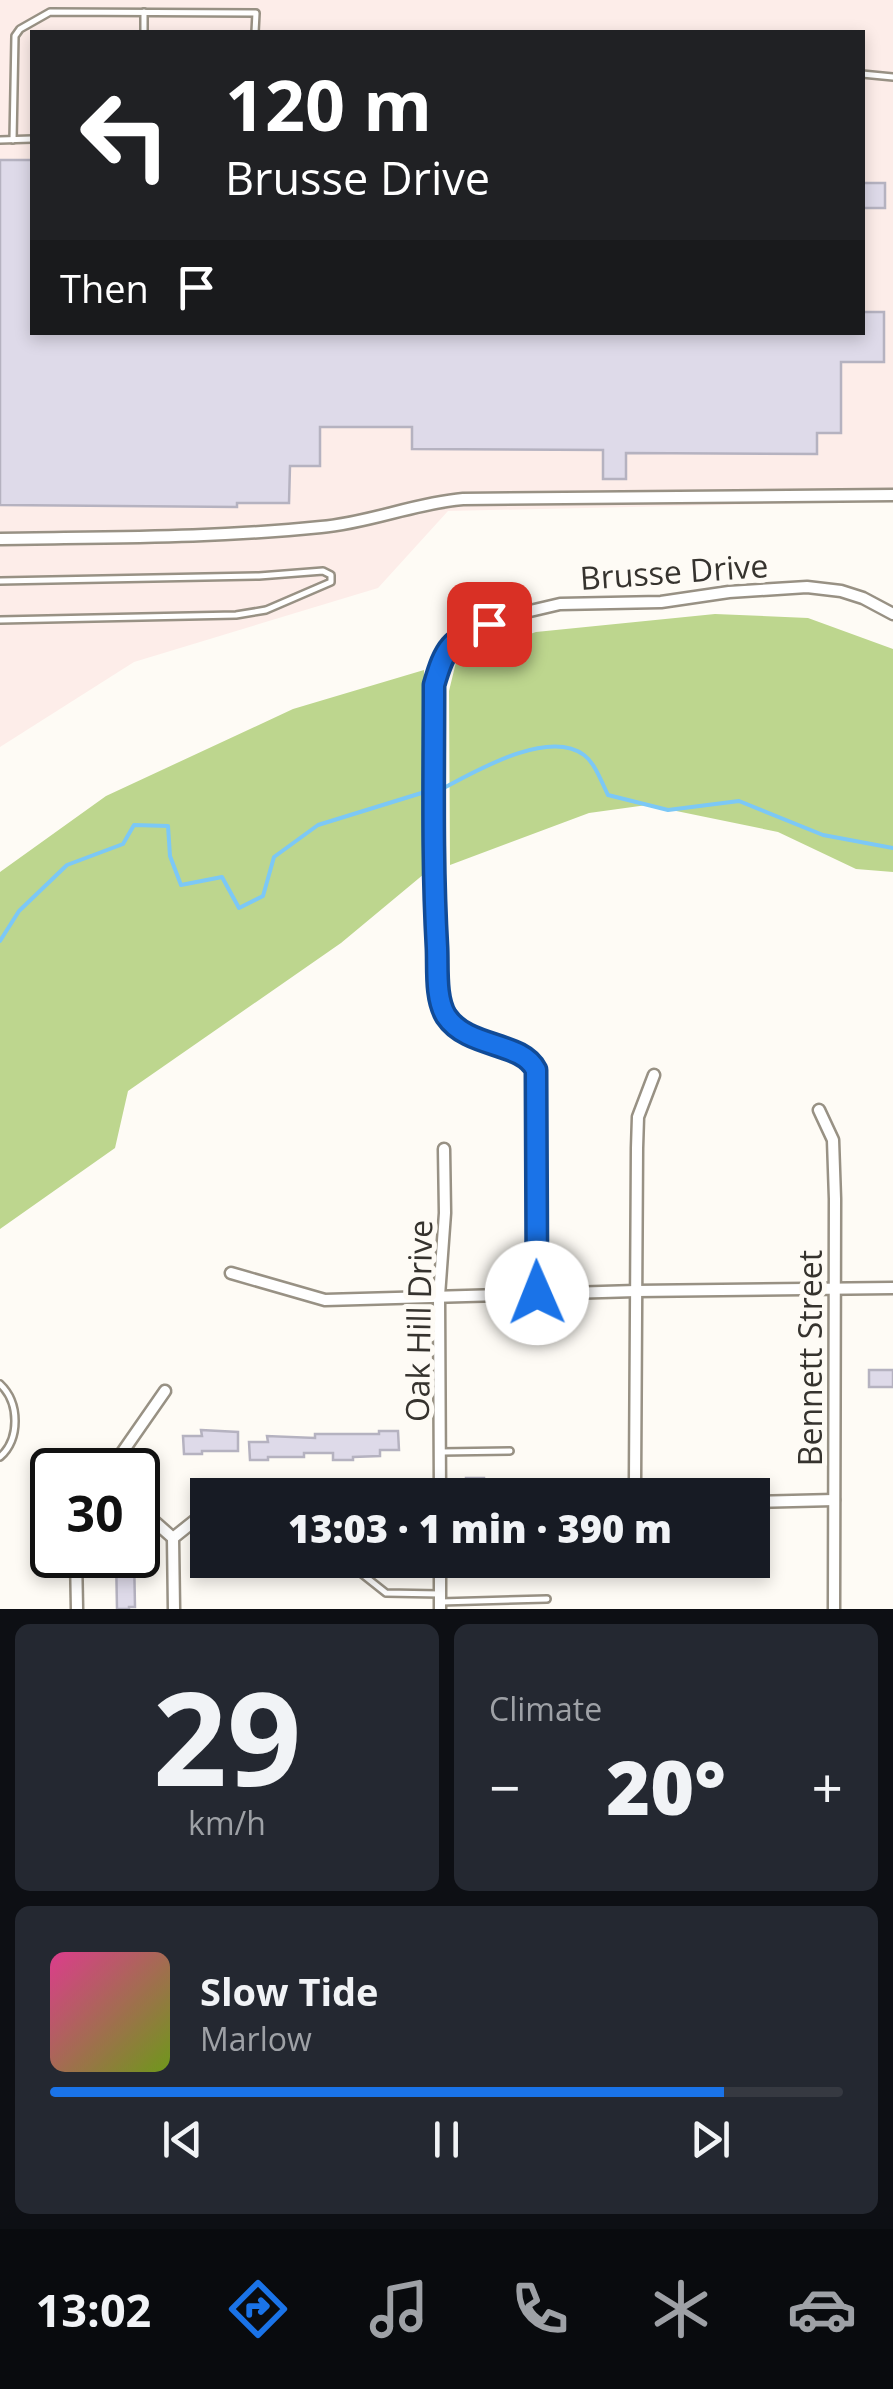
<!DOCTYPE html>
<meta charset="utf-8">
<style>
:root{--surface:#171b24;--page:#242831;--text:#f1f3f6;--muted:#9ea1a6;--line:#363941;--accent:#1a73e8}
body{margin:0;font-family:"Open Sans",sans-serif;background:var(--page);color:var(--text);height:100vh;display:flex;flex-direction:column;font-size:38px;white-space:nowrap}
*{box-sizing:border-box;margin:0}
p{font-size:32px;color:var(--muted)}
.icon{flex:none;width:55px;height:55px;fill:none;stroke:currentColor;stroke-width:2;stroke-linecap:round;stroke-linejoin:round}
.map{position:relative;height:1609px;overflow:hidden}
.details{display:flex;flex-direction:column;gap:15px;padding:15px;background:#0d0f14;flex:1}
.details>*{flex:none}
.banner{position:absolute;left:30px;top:30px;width:835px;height:305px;border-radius:0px;box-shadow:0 5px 15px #0003;background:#202124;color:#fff;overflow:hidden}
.speed{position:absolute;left:30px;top:1448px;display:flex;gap:20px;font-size:50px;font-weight:700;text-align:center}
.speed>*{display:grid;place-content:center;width:130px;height:130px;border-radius:50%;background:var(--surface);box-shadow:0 5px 15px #0003;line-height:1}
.speed .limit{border:5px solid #111;border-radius:15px;background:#fff;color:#111}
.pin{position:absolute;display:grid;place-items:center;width:85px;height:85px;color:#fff;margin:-42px;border-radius:20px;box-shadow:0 5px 15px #0006}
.me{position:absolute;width:110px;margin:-55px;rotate:359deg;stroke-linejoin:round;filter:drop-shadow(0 0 8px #0008)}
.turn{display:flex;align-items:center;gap:35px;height:210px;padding:0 30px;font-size:45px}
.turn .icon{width:130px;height:130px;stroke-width:2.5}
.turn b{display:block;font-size:70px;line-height:85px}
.then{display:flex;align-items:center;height:95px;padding:0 30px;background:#0003;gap:20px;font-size:38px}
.big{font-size:75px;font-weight:800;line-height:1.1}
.details .widget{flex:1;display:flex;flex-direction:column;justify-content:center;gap:15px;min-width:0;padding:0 35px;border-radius:15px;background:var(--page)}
.details .dial{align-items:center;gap:0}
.dial b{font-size:130px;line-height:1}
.song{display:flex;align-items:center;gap:30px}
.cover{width:120px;height:120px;border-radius:15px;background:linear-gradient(135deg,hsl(330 70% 55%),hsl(80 70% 35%))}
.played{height:10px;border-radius:5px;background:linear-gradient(90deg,var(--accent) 85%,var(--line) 85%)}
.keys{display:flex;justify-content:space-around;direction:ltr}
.heat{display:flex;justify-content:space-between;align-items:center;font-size:55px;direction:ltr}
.details .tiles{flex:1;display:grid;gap:15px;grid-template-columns:1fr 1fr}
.widget:last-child{grid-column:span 2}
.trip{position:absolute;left:190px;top:1478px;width:580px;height:100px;border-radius:0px;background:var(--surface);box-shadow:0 5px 15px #0003;font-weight:800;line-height:100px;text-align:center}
.dock{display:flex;height:160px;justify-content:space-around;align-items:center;background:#090b0e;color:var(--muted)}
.dock .icon{width:70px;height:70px}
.dock .on{color:var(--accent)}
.dock b{font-size:45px;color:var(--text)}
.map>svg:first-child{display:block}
.industrial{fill:#fdede9;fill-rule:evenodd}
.green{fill:#bdd68e}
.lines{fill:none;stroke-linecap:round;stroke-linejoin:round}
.stream{stroke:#7cc8f6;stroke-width:4}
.building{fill:#dedae9;stroke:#b5b2c0;stroke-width:2.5}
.service-casing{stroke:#989184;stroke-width:10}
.minor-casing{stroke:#989184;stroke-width:15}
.service{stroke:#fff;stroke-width:5}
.minor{stroke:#fff;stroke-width:10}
.route-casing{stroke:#114b97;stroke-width:25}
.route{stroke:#1a73e8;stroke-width:18}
.labels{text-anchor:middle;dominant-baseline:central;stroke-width:10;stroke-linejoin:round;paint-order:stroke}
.street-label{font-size:32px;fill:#36332e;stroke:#fefbf5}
</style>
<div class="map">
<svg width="893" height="1609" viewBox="0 0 893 1609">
<rect width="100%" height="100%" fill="#fefbf5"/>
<!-- industrial -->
<path class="industrial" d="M0,0h893v501l-445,10 -70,77 -244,74 -134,85zM32,32h830v300h-830z"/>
<!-- green -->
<g class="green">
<path d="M715,614l93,4 85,31v223l-37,-3 -78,-37 -131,-27 -58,8 -139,52 -1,-174 8,-33 79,-26z"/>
<path d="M424,670v204l-83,69 -213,148 -13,57 -115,81v-357l106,-76 187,-87z"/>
</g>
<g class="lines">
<!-- stream -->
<g class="stream">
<path d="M440,790c34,-18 108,-62 144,-35 11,8 18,28 24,40l60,15 71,-9 84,34 70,13"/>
<path d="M0,941l19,-30 48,-46 56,-21 11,-19 34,1 2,30 11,29 41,-8 17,31 24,-12 11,-39 44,-32 110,-34"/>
</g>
</g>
<!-- building -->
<g class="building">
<path d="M0,160h32v172h830v-20h22v50h-43v71h-24v21l-191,-1v26h-23v-29l-191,-1v-22h-92v39h-30l-1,37h-52v4l-237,-2z"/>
<rect x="862" y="183" width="23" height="25"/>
<rect x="869" y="1370" width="24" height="17"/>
<path d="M201,1430l37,2v19h-36v3h-18l-1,-18h19z"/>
<path d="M379,1431h19l1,19h-19v6l-27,1v3h-20v-7h-29v4h-36v3h-18l-1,-18h19l-1,-6 48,2v-4h64z"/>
<path d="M466,1478h18v2h44v15h-62z"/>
<path d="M116,1555h18l1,52h-6v2h-12z"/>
</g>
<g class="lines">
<defs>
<g id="service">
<path d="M144,12v20"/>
<path d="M862,74l31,3"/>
<path d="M0,140l32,-1"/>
<path d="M13,140l2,-104 5,-7 30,-17 206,1 -1,19"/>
<path d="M0,581l259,-5 64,-5 8,4v7l-65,28 -30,5 -236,5"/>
<path d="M0,1384c20,19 20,55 0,73"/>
<path d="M441,1452l69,-1"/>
<path d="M250,1571l107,-1 29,23 54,1"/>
<path d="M440,1602l107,-3"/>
</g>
<g id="minor">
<path d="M0,539c107,-2 215,-1 321,-12 48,-4 94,-24 142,-28l430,-4"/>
<path d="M819,1110l14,30 2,59 -1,410"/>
<path d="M231,1273l94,27 311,-9 257,-3"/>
<path d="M537,1293l-1,-223c-19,-37 -80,-13 -96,-71l-5,-99 -1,-215 9,-32 22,-20 48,-18 47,-11 101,-2 68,-10 78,-5 34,4 22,7 30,16"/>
<path d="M110,1470l55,-79"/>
<path d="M245,1495l195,-4"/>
<path d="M440,1495l-1,-199 6,-83 -1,-64"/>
<path d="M640,1495l-5,-12 2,-335 1,-31 16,-42"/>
<path d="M752,1502l82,-2"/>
<path d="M138,1507l35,31"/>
<path d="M76,1555l1,54"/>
<path d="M440,1560v49"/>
<path d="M174,1609l-1,-71 35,-28"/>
</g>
</defs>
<!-- service casing -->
<use href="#service" class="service-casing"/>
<!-- minor casing -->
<use href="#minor" class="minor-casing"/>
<!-- service -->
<use href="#service" class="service"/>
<!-- minor -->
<use href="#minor" class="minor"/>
</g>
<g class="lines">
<defs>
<path id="route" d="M489,624c-39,15 -44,23 -55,61 0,88 -2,175 3,263 1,20 -2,50 9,68 22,33 76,25 90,54l1,223"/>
</defs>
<!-- route casing -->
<use href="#route" class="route-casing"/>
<!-- route -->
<use href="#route" class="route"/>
</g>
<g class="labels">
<!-- street labels -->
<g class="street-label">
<text transform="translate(674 571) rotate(-4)">Brusse Drive</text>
<text transform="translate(418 1321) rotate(-89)">Oak Hill Drive</text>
<text transform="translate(809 1358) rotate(-90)">Bennett Street</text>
</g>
</g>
</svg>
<div class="speed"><div class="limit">30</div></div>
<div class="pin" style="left:489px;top:624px;background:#d93025"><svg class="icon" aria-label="arrive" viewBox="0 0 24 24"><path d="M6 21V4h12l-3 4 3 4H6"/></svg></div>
<svg class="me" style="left:537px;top:1293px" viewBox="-20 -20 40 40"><circle r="19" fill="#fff"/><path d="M0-13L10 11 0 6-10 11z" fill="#1a73e8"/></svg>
<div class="trip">13:03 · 1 min · 390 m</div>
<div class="banner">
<div class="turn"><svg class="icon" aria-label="left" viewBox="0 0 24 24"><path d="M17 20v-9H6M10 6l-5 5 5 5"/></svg><div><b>120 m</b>Brusse Drive</div></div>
<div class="then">Then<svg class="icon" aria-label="arrive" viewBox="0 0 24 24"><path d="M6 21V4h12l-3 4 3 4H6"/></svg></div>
</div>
</div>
<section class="details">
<div class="tiles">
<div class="widget dial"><b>29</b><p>km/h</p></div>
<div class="widget"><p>Climate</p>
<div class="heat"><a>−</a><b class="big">20°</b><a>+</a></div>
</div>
<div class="widget">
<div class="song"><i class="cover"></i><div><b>Slow Tide</b><p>Marlow</p></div></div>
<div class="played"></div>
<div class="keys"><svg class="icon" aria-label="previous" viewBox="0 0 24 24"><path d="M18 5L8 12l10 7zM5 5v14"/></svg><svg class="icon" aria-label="pause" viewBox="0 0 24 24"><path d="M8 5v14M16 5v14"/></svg><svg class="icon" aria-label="next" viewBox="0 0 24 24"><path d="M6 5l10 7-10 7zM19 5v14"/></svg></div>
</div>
</div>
</section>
<nav class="dock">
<b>13:02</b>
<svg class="icon on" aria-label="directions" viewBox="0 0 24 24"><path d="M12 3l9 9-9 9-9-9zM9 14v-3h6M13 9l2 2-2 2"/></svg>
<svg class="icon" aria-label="music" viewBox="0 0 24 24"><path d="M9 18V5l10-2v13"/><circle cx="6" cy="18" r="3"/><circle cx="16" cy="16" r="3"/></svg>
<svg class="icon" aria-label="phone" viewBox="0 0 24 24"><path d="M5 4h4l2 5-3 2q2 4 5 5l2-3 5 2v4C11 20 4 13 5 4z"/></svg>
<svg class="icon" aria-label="climate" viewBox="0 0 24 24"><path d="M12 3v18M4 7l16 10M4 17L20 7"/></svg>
<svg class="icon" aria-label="car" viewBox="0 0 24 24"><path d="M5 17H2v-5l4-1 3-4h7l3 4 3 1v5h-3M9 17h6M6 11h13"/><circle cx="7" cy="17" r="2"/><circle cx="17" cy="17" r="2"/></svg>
</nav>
